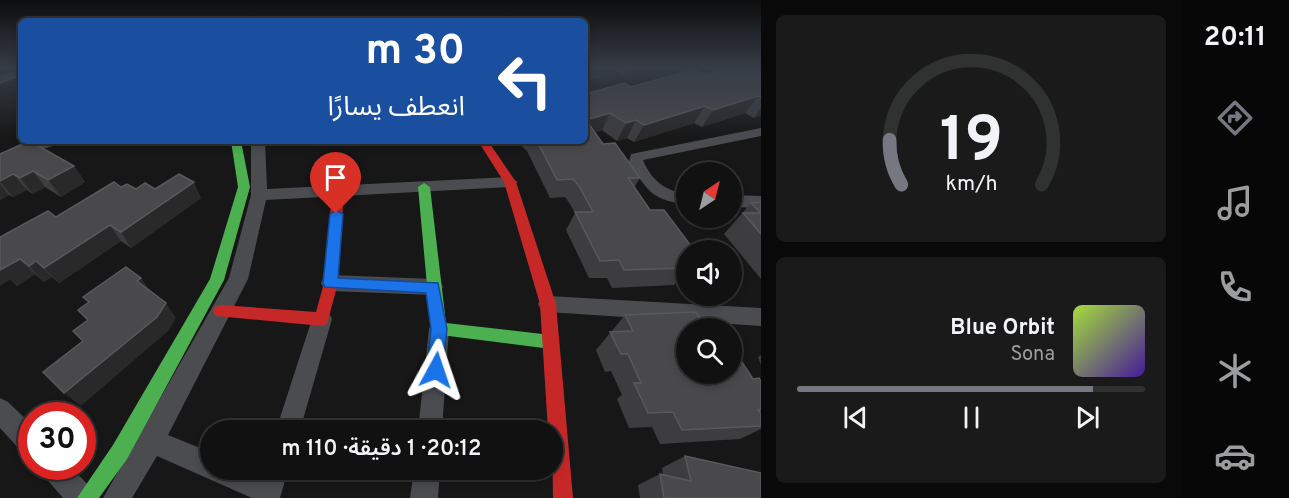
<!DOCTYPE html>
<html lang="ar">
<meta charset="utf-8">
<style>
:root{--surface:#111;--page:#1a1a1a;--text:#f1f3f6;--muted:#9c9d9f;--line:#303131;--accent:#757880}
body{margin:0;font-family:Overpass,"Noto Sans Arabic",sans-serif;background:var(--page);color:var(--text);direction:rtl;height:100vh;display:flex;flex-direction:column;font-size:22px;white-space:nowrap}
*{box-sizing:border-box;margin:0}
p{font-size:20px;color:var(--muted)}
.icon{flex:none;width:33px;height:33px;fill:none;stroke:currentColor;stroke-width:2;stroke-linecap:round;stroke-linejoin:round}
.map{position:relative;flex:1;overflow:hidden;direction:ltr}
.sheet{display:flex;flex-direction:column;gap:15px;padding:15px;background:#090909;width:420px}
.sheet>*{flex:none}
.hud{position:absolute;left:18px;top:18px;width:570px;height:126px;border-radius:9px;box-shadow:0 3px 9px #0003,0 0 0 2px var(--line);direction:rtl;background:#1a4fa0;color:#fff;overflow:hidden}
.needle{width:39px;rotate:35deg}
.tools{position:absolute;left:676px;top:162px;display:grid;gap:12px}
.tools a{display:grid;place-items:center;width:66px;height:66px;border-radius:50%;background:var(--surface);box-shadow:0 3px 9px #0003,0 0 0 2px var(--line);font-size:30px}
.speed{position:absolute;left:18px;top:402px;display:flex;gap:12px;font-size:30px;font-weight:700;text-align:center}
.speed>*{display:grid;place-content:center;width:78px;height:78px;border-radius:50%;background:var(--surface);box-shadow:0 3px 9px #0003,0 0 0 2px var(--line);line-height:1}
.speed .limit{border:9px solid #d22;background:#fff;color:#111}
.pin{position:absolute;display:grid;place-items:center;width:51px;height:51px;color:#fff;margin:-62px -26px;border-radius:50% 50% 50% 0;rotate:-45deg;box-shadow:0 0 6px #0007}
.pin .icon{rotate:45deg}
.me{position:absolute;width:66px;margin:-33px;rotate:5deg;stroke-linejoin:round;filter:drop-shadow(0 0 4px #0008)}
.turn{display:flex;align-items:center;gap:21px;height:126px;padding:0 24px;font-size:27px}
.turn .icon{width:78px;height:78px;stroke-width:2.5}
.turn b{display:block;font-size:42px;line-height:51px}
.sheet .card{flex:1;display:flex;flex-direction:column;justify-content:center;gap:9px;min-width:0;padding:0 21px;border-radius:9px;background:var(--page)}
.sheet .dial{align-items:center;gap:0}
.dial svg{height:156px;overflow:visible;fill:none;stroke:var(--line);stroke-width:7;stroke-linecap:round;text-anchor:middle}
.dial text{fill:var(--text);stroke:none}
.song{display:flex;align-items:center;gap:18px}
.cover{width:72px;height:72px;border-radius:9px;background:linear-gradient(135deg,hsl(80 70% 55%),hsl(260 70% 35%))}
.played{height:6px;border-radius:3px;background:linear-gradient(90deg,var(--accent) 85%,var(--line) 85%)}
.keys{display:flex;justify-content:space-around;direction:ltr}
.trip{position:absolute;left:200px;top:420px;width:363px;height:60px;border-radius:30px;background:var(--surface);box-shadow:0 3px 9px #0003,0 0 0 2px var(--line);font-weight:600;line-height:60px;text-align:center;direction:rtl}
main{display:flex;flex:1;min-height:0}
.menu{display:flex;flex-direction:column;width:108px;justify-content:space-around;align-items:center;background:#070707;color:var(--muted)}
.menu .icon{width:42px;height:42px}
.menu .selected{color:var(--accent)}
.menu b{font-size:27px;color:var(--text)}
.map>svg:first-child{display:block}
.lines{fill:none;stroke-linecap:round;stroke-linejoin:round}
.street{fill:#4b4c50;fill-rule:evenodd}
.fast{fill:#4caf50;fill-rule:evenodd}
.jam{fill:#c62828;fill-rule:evenodd}
.wall{fill:#3d3d3f}
.shaded-wall{fill:#29292a}
.building{fill:#49494c;stroke:#58595d;stroke-width:1.5}
.route{fill:#1a73e8;stroke:#114b97;stroke-width:1.5}
</style>
<main>
<nav class="menu">
<b>20:11</b>
<svg class="icon selected" aria-label="directions" viewBox="0 0 24 24"><path d="M12 3l9 9-9 9-9-9zM9 14v-3h6M13 9l2 2-2 2"/></svg>
<svg class="icon" aria-label="music" viewBox="0 0 24 24"><path d="M9 18V5l10-2v13"/><circle cx="6" cy="18" r="3"/><circle cx="16" cy="16" r="3"/></svg>
<svg class="icon" aria-label="phone" viewBox="0 0 24 24"><path d="M5 4h4l2 5-3 2q2 4 5 5l2-3 5 2v4C11 20 4 13 5 4z"/></svg>
<svg class="icon" aria-label="climate" viewBox="0 0 24 24"><path d="M12 3v18M4 7l16 10M4 17L20 7"/></svg>
<svg class="icon" aria-label="car" viewBox="0 0 24 24"><path d="M5 17H2v-5l4-1 3-4h7l3 4 3 1v5h-3M9 17h6M6 11h13"/><circle cx="7" cy="17" r="2"/><circle cx="17" cy="17" r="2"/></svg>
</nav>
<section class="sheet">
<div class="card dial"><svg viewBox="0 0 100 80">
<path d="M14 69A42 42 0 1 1 86 69"/>
<path d="M14 69A42 42 0 0 1 8 46" stroke="#757880"/>
<text x="50" y="56" font-size="32" font-weight="700">19</text>
<text x="50" y="72" font-size="11">km/h</text>
</svg></div>
<div class="card">
<div class="song"><i class="cover"></i><div><b>Blue Orbit</b><p>Sona</p></div></div>
<div class="played"></div>
<div class="keys"><svg class="icon" aria-label="previous" viewBox="0 0 24 24"><path d="M18 5L8 12l10 7zM5 5v14"/></svg><svg class="icon" aria-label="pause" viewBox="0 0 24 24"><path d="M8 5v14M16 5v14"/></svg><svg class="icon" aria-label="next" viewBox="0 0 24 24"><path d="M6 5l10 7-10 7zM19 5v14"/></svg></div>
</div>
</section>
<div class="map">
<svg width="761" height="498" viewBox="0 0 761 498">
<rect width="100%" height="100%" fill="#171717"/>
<g class="lines">
<!-- street -->
<g class="street">
<path d="M732,68l17,2 -6,3 -61,9 -6,-3 6,-3z"/>
<path d="M21,69v7l-21,8v-8z"/>
<path d="M761,128v8l-118,24c8,20 22,31 44,34v10c-35,-3 -40,-14 -58,-42l2,-8z"/>
<path d="M39,141h22l-2,3 -59,18v-9z"/>
<path d="M251,141h14l2,48 243,-12 8,5 -8,5 -244,13 -18,79 -80,156 42,17v18h42l9,3 1,-3h26l-8,28h-28l-95,-42 -25,42h-29l126,-220 22,-83z"/>
<path d="M732,195l29,1v12l-29,-1z"/>
<path d="M331,275l102,4 7,2 3,6 -3,6 -7,2 -102,-4 -7,-2 -3,-6 3,-6z"/>
<path d="M548,296l213,12v18l-213,-14 -7,-2 -3,-6 3,-6z"/>
<path d="M322,310l7,3 3,6 -32,111h-24l36,-111 3,-6z"/>
<path d="M439,320l7,2 3,7 -7,101h-24l11,-101 3,-7z"/>
<path d="M0,398l8,4 24,23v31l-9,-3 -23,-25z"/>
<path d="M39,466h31l21,22 4,10h-32l-20,-23z"/>
<path d="M414,470h26l-2,28h-28z"/>
</g>
<!-- fast -->
<g class="fast">
<path d="M231,141h10l9,46 -26,93 -97,179 -28,39h-22l36,-53 97,-166 28,-92z"/>
<path d="M424,183l6,4 16,136 105,12 6,2 2,5 -2,5 -6,2 -118,-15 -2,-5 -13,-142z"/>
</g>
<!-- jam -->
<g class="jam">
<path d="M478,141h10l28,41 40,122 17,194h-20l-1,-68h-4l-8,-126 -36,-122z"/>
<path d="M338,187l6,4 -6,92 -11,41 -5,2 -106,-10 -3,-5 3,-5 5,-1 95,7 8,-29 8,-92z"/>
</g>
</g>
<!-- wall -->
<g class="wall">
<path d="M585,68h65l-26,7 -5,-3 -34,9z"/>
<path d="M761,69v46l-7,3 -9,-5 -43,14 -8,-4 -60,19 -7,-4 -10,3 -15,-11 -7,2 8,12 37,34 -6,10 16,22 37,40v22l-3,4h-2l-8,9 -62,3 -5,-10h-18l-23,-48 9,-17 -5,-9 -5,-7 -15,1 -23,-47 -11,-10h69l46,-54z"/>
<path d="M0,154l74,12 11,16 -24,15 -16,-10 -12,7 -6,-4 -14,7 -4,-2 -9,5z"/>
<path d="M121,187l15,2h19l46,9 -70,50 -10,-7 -62,42 -7,-6 -8,5 -9,-8 -18,12 -7,-7 -10,7v-49l56,-20z"/>
<path d="M761,202v77l-37,-45 27,-31z"/>
<path d="M625,315l81,13 26,11 5,7 -4,3 20,30 8,2v48l-21,10 -80,5 -8,-17 -23,1 -12,-29 5,-4 -11,-24 -6,1 -9,-22z"/>
<path d="M761,355v10l-3,-8z"/>
<path d="M685,456l76,42h-121l-2,-13 22,-11 3,1 -1,-7z"/>
</g>
<!-- shaded-wall -->
<g class="shaded-wall">
<path d="M585,68h35l-1,4 -34,9z"/>
<path d="M627,68h23l-26,7z"/>
<path d="M758,96l-13,17 -43,14 11,-17z"/>
<path d="M705,106l-11,17 -60,19 10,-17z"/>
<path d="M761,108v7l-7,3z"/>
<path d="M610,113l-8,17 -17,5 1,-15z"/>
<path d="M636,120l-9,18 -10,3 9,-18z"/>
<path d="M74,166l11,16 -24,15 -13,-17z"/>
<path d="M33,171l12,16 -12,7 -13,-16z"/>
<path d="M13,174l14,16 -14,7 -13,-15v-1z"/>
<path d="M194,182l7,16 -70,50 -10,-16z"/>
<path d="M0,184l9,11 -9,5z"/>
<path d="M110,225l11,16 -62,42 -15,-15z"/>
<path d="M20,259l15,15 -18,12 -17,-15z"/>
<path d="M36,261l16,16 -8,5 -15,-16z"/>
<path d="M0,271l10,8 -10,7z"/>
<path d="M141,278l11,16 -15,-13z"/>
<path d="M166,303l10,15 -8,13 -87,75 -17,-13z"/>
</g>
<!-- building -->
<g class="building">
<path d="M738,68l23,1v28l-3,-1 -45,14 -8,-4 -61,19 -8,-5 -10,3 -16,-10 -24,7 17,24 12,-1 25,35h-12l22,32h14l30,40h-7v9h-4l4,6v3l-63,2 -5,-10 -19,1 -25,-49h18l-14,-26 -6,-7 -16,1 -20,-39h48v-47l40,-11 6,4 63,-18 14,8z"/>
<path d="M29,141h1l44,25 -26,14 -15,-9 -13,7 -7,-4 -13,7v-27z"/>
<path d="M179,174l15,8 -73,50 -11,-7 -66,43 -8,-7 -7,5 -9,-7 -20,11v-33l48,-26 8,6 58,-35 7,5 6,-3 9,5 9,-6 10,6z"/>
<path d="M761,202v32l-18,-21h18l-10,-10z"/>
<path d="M126,267l15,11 -4,3 29,22 -9,14 -93,76 -21,-21 40,-31 -10,-10 15,-11 -10,-10 11,-8 -6,-5z"/>
<path d="M696,312l10,16 18,-1 1,1h-38v46h45v-27l21,32 6,-1 2,3v29h-3l3,4v12l-79,4 -9,-18 -25,1 -14,-30h7l-13,-29h-7l-11,-22 23,-1 -8,-16z"/>
<path d="M732,339l5,7 -5,1z"/>
<path d="M685,456l76,17v25h-97l-4,-24 31,7z"/>
</g>
<!-- sky -->
<linearGradient id="sky" x2="0" y2="1"><stop stop-color="#0d0d0d"/><stop offset="0.49" stop-color="#363c47"/><stop offset="1" stop-color="#363c47" stop-opacity="0"/></linearGradient>
<rect width="761" height="138" fill="url(#sky)"/>
<!-- route -->
<path class="route" d="M336,210l7,4 -5,64 100,5 9,46 -5,46 -6,3 -6,-3 -3,-5 4,-41 -5,-36 -101,-6 -2,-4 7,-69z"/>
</svg>
<div class="tools">
<a><svg class="needle" viewBox="-14 -14 28 28"><path d="M0-13l5 13h-10z" fill="#e53935"/><path d="M0 13l5-13h-10z" fill="#9c9d9f"/></svg></a>
<a><svg class="icon" aria-label="sound" viewBox="0 0 24 24"><path d="M4 9h4l5-4v14l-5-4H4zM17 9q2 3 0 6"/></svg></a>
<a><svg class="icon" aria-label="search" viewBox="0 0 24 24"><circle cx="10" cy="10" r="6"/><path d="M15 15l6 6"/></svg></a>
</div>
<div class="speed"><div class="limit">30</div></div>
<div class="pin" style="left:336px;top:214px;background:#d93025"><svg class="icon" aria-label="arrive" viewBox="0 0 24 24"><path d="M6 21V4h12l-3 4 3 4H6"/></svg></div>
<svg class="me" style="left:436px;top:370px" viewBox="-20 -20 40 40"><path d="M0-17L14 15 0 8-14 15z" fill="#1a73e8" stroke="#fff" stroke-width="4"/></svg>
<div class="trip">20:12 · 1 دقيقة · 110 m</div>
<div class="hud">
<div class="turn"><svg class="icon" aria-label="left" viewBox="0 0 24 24"><path d="M17 20v-9H6M10 6l-5 5 5 5"/></svg><div><b>30 m</b>انعطف يسارًا</div></div>
</div>
</div>
</main>
